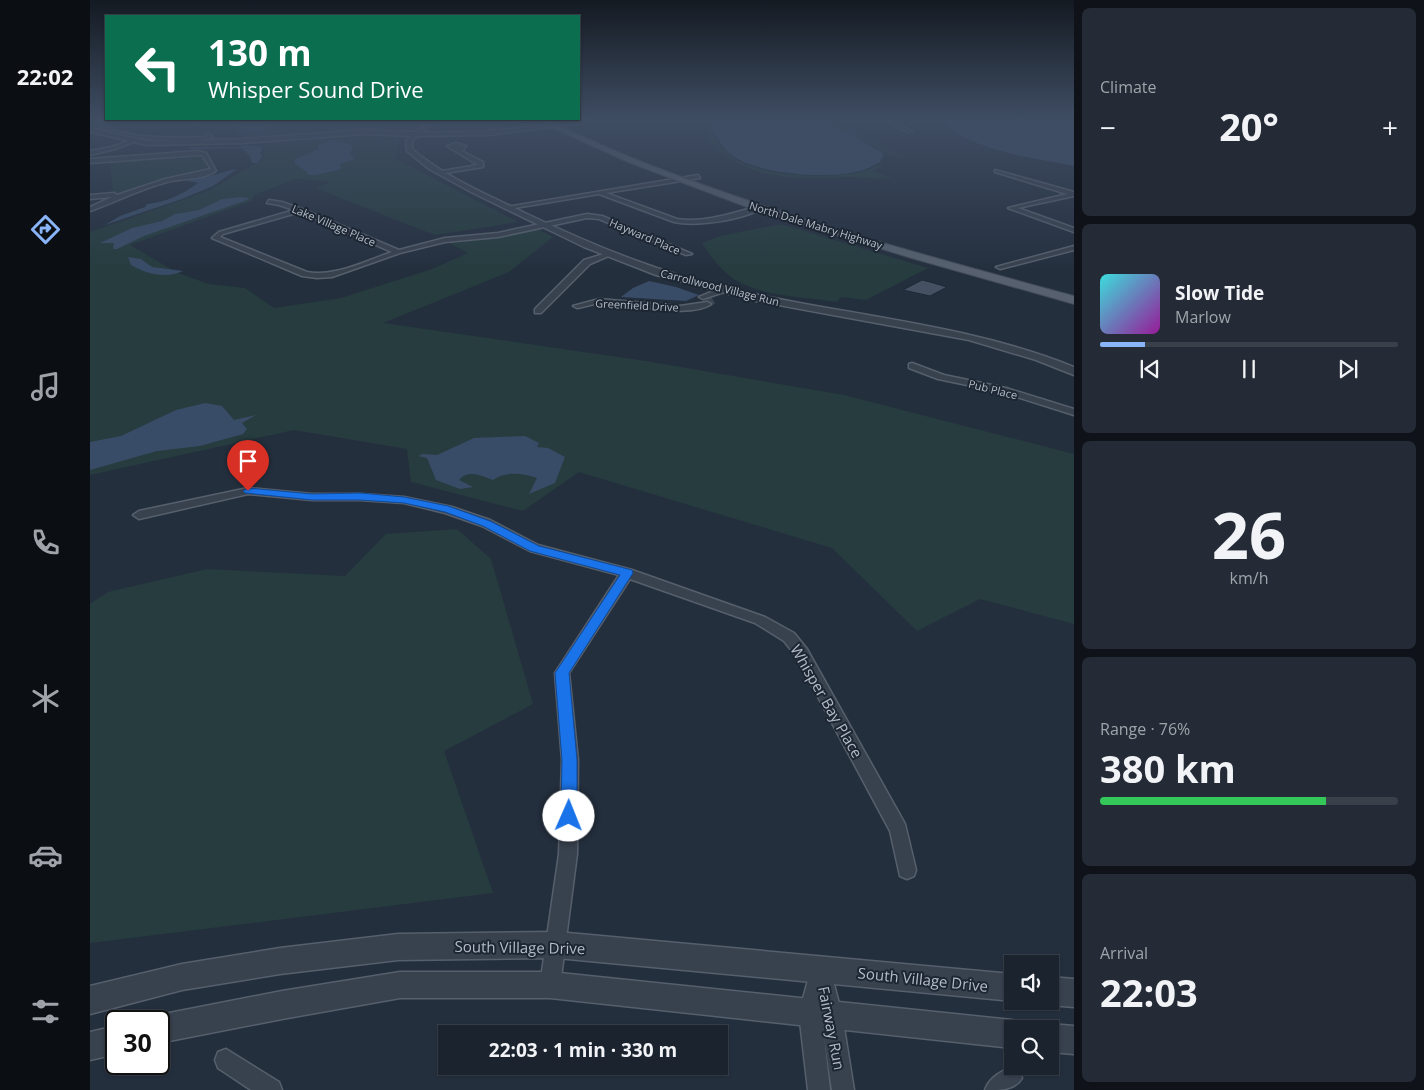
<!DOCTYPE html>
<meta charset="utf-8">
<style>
:root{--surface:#1b232e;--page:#242b36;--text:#f1f3f6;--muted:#a0a4aa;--line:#39404a;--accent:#8ab4f8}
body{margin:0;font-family:"Open Sans",sans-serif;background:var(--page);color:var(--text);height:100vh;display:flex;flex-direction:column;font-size:19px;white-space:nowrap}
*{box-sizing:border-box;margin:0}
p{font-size:16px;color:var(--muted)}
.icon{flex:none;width:28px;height:28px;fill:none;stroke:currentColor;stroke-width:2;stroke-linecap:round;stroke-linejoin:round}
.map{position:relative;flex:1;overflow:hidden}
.sheet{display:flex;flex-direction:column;gap:8px;padding:8px;background:#0f1319;width:350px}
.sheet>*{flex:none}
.guide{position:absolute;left:15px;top:15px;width:475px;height:105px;border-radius:0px;box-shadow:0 1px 4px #0004,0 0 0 1px var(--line);background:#0b6e4f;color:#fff;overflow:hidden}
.fabs{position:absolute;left:914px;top:955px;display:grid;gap:10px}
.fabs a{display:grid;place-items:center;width:55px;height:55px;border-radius:0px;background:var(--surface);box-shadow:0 1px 4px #0004,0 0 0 1px var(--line);font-size:25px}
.speed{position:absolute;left:15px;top:1010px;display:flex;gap:10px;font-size:25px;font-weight:700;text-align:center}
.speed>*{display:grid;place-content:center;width:65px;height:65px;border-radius:50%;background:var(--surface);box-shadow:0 1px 4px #0004,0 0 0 1px var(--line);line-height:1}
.speed .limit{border:2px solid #111;border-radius:8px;background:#fff;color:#111}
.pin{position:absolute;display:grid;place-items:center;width:42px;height:42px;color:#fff;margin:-51px -21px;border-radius:50% 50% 50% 0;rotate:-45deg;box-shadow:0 0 5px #0007}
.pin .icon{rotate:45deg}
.me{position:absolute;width:55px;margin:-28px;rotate:1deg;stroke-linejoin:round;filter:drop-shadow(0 0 4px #0008)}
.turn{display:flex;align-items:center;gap:18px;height:105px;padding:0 20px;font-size:22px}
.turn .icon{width:65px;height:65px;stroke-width:2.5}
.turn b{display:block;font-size:35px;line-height:42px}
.big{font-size:38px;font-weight:700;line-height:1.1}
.sheet .tile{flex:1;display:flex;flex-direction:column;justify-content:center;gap:8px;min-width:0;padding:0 18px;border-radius:8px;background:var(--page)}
.sheet .dial{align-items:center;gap:0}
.dial b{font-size:65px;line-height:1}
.song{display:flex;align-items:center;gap:15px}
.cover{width:60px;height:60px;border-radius:8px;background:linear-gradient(135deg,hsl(180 70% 55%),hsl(300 70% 35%))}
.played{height:5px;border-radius:2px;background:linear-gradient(90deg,var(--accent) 15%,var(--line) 15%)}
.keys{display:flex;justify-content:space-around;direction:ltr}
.heat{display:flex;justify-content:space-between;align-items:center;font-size:28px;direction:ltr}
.charge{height:8px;border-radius:4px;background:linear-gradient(90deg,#34c759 76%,var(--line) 0)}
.trip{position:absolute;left:348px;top:1025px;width:290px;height:50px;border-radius:0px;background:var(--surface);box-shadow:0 1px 4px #0004,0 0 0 1px var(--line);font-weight:700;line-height:50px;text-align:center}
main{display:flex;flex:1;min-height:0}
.tabs{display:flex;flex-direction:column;width:90px;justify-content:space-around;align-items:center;background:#0b0e12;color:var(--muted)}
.tabs .icon{width:35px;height:35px}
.tabs .active{color:var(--accent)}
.tabs b{font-size:22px;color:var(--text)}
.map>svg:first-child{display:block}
.green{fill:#263c3f}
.water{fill:#394c67}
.building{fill:#455162;stroke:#1f2835}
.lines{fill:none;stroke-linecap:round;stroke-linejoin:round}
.minor-tunnel{stroke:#3a4453;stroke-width:8;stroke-dasharray:8 4;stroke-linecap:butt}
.minor-casing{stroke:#565f6c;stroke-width:3}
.tertiary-casing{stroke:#565f6c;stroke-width:3}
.primary-casing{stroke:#414a57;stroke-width:2}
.minor{fill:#38414e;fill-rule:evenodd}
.tertiary{fill:#38414e;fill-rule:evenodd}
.primary{fill:#56606e;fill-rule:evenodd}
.route{fill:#1a73e8;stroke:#114b97}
.labels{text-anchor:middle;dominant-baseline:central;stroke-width:4;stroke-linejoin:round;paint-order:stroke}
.far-street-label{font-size:11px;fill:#b4bcc9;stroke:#1d2633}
.near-street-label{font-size:15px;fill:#b4bcc9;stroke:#1d2633}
</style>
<main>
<nav class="tabs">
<b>22:02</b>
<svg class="icon active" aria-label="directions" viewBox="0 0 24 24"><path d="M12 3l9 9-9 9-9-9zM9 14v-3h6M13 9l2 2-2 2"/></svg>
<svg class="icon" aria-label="music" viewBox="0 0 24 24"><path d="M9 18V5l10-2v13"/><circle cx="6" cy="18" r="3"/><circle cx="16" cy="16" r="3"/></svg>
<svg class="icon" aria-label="phone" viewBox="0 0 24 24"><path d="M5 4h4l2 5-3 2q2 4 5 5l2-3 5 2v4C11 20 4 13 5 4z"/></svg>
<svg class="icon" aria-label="climate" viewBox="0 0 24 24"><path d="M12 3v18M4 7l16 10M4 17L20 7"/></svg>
<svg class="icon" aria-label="car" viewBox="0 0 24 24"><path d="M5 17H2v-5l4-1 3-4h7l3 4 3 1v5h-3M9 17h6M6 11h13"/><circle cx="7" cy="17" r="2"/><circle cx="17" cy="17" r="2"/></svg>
<svg class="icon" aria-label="filters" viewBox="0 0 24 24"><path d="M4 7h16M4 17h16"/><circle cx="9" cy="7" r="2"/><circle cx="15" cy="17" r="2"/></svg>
</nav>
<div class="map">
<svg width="984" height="1090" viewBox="0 0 984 1090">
<rect width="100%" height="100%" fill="#242f3e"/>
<!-- green -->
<g class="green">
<path d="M134,119h158l-5,4 11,6 -146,9z"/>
<path d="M729,121l37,10 49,27 -19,-4 -48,-27z"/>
<path d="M620,127c4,8 8,17 14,23 21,25 91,29 122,24 5,0 10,-1 15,-2 8,-2 13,-7 22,-6l-10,5 19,7c-14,2 -28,-1 -43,-1 -52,1 -101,7 -140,-38z"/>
<path d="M295,134l14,1 -3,24 122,63 -83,13 -120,-47 16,-6 -35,-3 -42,16 -3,6 -121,44 48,28 31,11 36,4 29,20 67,-10 91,-29 36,-16 -23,-12 90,-13 18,9 -44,35 -126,51 263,38 198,34 230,59v170l-94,-25 -63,32 -85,-83 -253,-76 -56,39 -112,-29 -4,-33 -113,-19 -204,45v-243l118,-41 56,-32 1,-16z"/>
<path d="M99,154h12l9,16 -36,7 -51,16 -33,2 23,-3 -3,-30z"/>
<path d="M691,224l147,44 -62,32 -25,-3 -4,5c-32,-5 -69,-5 -98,-20 -15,-7 -28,-25 -37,-39l18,-7z"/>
<path d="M367,529l34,30 42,145 -89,47 49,142 -403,50v-339l18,-12 99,-23 138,7 41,-42z"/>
</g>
<!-- water -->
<g class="water">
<path d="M143,119h30l4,3 -2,4 2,3 -11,4 -14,-2z"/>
<path d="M617,119c36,0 97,-7 130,8 16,8 31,18 47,27l-4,8c-6,3 -14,8 -21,9 -31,9 -108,3 -131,-19 -9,-9 -15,-23 -21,-33z"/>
<path d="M855,119h129v47c-42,-9 -101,-14 -132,-45z"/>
<path d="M242,140l18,4 3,4 -4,6 6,5 -15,5 1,5 -25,6h-8l-1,-3 -13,-9 1,-4 24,-10 -1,-4z"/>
<path d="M156,145l17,2 -3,6 2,3 -4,7h-6l-2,-7 -8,-8 -52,1 -2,-2h49z"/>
<path d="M147,169l-24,17 -31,13 -77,26 15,-9 25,-9 2,-3c19,-2 36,-10 51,-21l-14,-3c10,-2 19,-2 29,-5 10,-2 14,-5 24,-6z"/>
<path d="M151,197l8,1 -2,2 -103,36 -27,13h-4l1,-6h-14l32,-15 30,-7 13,-7 24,-4 23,-11z"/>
<path d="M38,257l13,2 11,8 31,4c-16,8 -37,3 -52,-6z"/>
<path d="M559,281l27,6 23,8 -13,6 -65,-4 12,-9z"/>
<path d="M115,403l17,3 12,14 22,-5 -14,8 5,6 -4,5 -43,12 -43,5 -67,19v-28l31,-6 55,-26z"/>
<path d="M435,436l14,7 -2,4 11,1 17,9 -10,26 -26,11 8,-16c-14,-5 -32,-7 -44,2 -12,-4 -24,-11 -34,0l14,7 -13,2 -24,-9 -9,-22 -9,-2 5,-2 14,1 37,-17z"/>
</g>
<!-- building -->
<path class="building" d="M832,280l8,2 17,5 -17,9 -27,-6z"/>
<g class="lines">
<!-- minor-tunnel -->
<path class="minor-tunnel" d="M617,304l6,-4"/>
<defs>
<g id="minor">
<path d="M4,119l6,1 44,-1 -42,4c21,18 76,14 103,14l2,-1 -1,-2 2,-1 5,4c-18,9 -114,2 -119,-18z"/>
<path d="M94,119h5l7,4 -4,1z"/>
<path d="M344,119h5l-17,13h-4v-2z"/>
<path d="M789,119h5l28,12 -4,1z"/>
<path d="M44,139l2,2 -21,8 -25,6v-4l22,-4z"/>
<path d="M366,143l10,3 -4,5 21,11v5l-43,7 2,-3 36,-6 -31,-19z"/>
<path d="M108,151l8,2 10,18c-14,9 -34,7 -49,11 -27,7 -51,20 -77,29v-4l22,-10 -22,2v-4l24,-2 3,2 48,-16 46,-10 -9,-14h-4l-108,8v-4z"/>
<path d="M905,170l79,22v4l-56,12 56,20v4l-66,-24 59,-14 -72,-22z"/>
<path d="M608,175l2,3 -94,15 71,26c29,4 55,-6 82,-13l3,2c-19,12 -66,19 -88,14l-75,-28 -90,15 -3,-2z"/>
<path d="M179,200l13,2 20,7 97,41 46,-12 53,-5 89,-19 15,2 90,38 -6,1 -87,-36 -12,-1 -89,19 -53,5 -45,11 -68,24 -15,1 -15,-2 -90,-38 7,-6 75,-22 -15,-5 -12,-2zM210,212l92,40c-27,9 -56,25 -85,20l-87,-35 3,-3z"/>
<path d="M984,246v4l-74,19 -4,-2z"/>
<path d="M517,253l6,1 -23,10 -49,49h-6v-4l49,-49z"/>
<path d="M631,288l4,2 -1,2 -21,7 -4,-2z"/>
<path d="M509,299l81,7 27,-4 4,2c-22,16 -84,-2 -111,-1 -8,1 -16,4 -23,5l-4,-2z"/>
<path d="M822,363l32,12 62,13 68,21v6l-73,-23 -63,-13 -29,-11v-4z"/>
<path d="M158,488l64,6h48l44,3 48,10 38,13 48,25 94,25 133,47 29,16 13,16 98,175 11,46 -2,6 -7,3 -7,-3 -10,-45 -94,-175 -12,-15 -29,-18 -125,-44 -61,94 9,87 -1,94 -17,131 -3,7 -7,3 -7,-3 -3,-7 19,-131 3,-94 -7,-87 64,-98 -89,-24 -48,-25 -37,-13 -41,-10 -44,-3h-48l-64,-6 -109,25 -6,-4 6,-4z"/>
<path d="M730,959l7,3 3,7 12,46 12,75h-22l-8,-53 6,53h-22l-9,-77 14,-51z"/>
<path d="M136,1049l53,33 3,8h-31l-33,-22 -3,-8 3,-8z"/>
<path d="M921,1067l8,3 3,8c-7,12 -21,12 -37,12 4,-12 15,-18 26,-23z"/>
</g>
<g id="tertiary">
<path d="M504,119h16l-120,16 -72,1 -6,5v8c34,29 76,46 115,65 69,33 138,61 213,77 111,25 227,33 334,76v8l-38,-15 -67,-20 -213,-39 -100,-26 -72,-28 -111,-54 -44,-24 -22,-18 -1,-10 5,-5 -46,-2 -122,9 -96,2 -57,-13v-4l57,13 96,-2 122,-9 50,2 5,-3 2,3c58,2 115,-6 172,-13z"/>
<path d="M467,932l455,42 1,27 -456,-43 -159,2 -118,14 -98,16 -92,24v-28l92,-22 98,-16 118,-14z"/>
<path d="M310,972h150l462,48 10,4 2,5h-12v19l-462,-50h-150l-118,21 -123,24v-22h-11l11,-6 123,-24z"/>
<path d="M960,977l24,2v28l-24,-2 -8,-4h8z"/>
<path d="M960,1024l24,2v28l-24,-2v-23h-10z"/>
<path d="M26,1026v28l-26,6v-28z"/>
</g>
<path id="primary" d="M443,119h10c34,15 69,31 104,45 139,54 283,93 427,132v8l-166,-47 -161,-50 -119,-45z"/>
</defs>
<!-- minor casing -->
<use href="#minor" class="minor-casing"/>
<!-- tertiary casing -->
<use href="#tertiary" class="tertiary-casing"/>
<!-- primary casing -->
<use href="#primary" class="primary-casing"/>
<!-- minor -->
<use href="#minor" class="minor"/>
<!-- tertiary -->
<use href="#tertiary" class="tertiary"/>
<!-- primary -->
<use href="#primary" class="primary"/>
</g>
<!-- sky -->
<linearGradient id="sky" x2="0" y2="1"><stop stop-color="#141a22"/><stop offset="0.44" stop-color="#3f4d63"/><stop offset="1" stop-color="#3f4d63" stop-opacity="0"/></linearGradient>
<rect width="984" height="271" fill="url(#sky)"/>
<!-- route -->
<path class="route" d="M158,488l64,6 48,-1 44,4 44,9 42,15 49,25 93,24 1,3 -64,100 8,87v56l-3,5 -5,2 -6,-2 -2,-5 1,-56 -7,-87 65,-98 -90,-24 -47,-25 -38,-14 -41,-9 -44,-3h-48l-67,-7 -2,-2z"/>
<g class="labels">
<!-- far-street labels -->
<g class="far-street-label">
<text transform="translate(244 225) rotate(23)">Lake Village Place</text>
<text transform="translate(726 225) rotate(17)">North Dale Mabry Highway</text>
<text transform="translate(555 236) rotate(23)">Hayward Place</text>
<text transform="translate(630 287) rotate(14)">Carrollwood Village Run</text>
<text transform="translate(547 305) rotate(3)">Greenfield Drive</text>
<text transform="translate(903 389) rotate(14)">Pub Place</text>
</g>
<!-- near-street labels -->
<g class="near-street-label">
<text transform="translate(737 701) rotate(60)">Whisper Bay Place</text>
<text transform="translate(430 947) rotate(1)">South Village Drive</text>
<text transform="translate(833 979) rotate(6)">South Village Drive</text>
<text transform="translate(742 1028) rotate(79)">Fairway Run</text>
</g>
</g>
</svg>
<div class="fabs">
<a><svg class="icon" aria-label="sound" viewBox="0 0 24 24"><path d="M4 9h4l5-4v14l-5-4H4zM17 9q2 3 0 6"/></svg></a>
<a><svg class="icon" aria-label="search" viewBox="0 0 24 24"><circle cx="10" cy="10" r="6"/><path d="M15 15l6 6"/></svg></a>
</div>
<div class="speed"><div class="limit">30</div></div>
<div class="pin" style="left:158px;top:491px;background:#d93025"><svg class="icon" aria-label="arrive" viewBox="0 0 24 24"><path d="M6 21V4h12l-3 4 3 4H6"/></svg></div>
<svg class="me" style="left:479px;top:816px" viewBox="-20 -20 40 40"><circle r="19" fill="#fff"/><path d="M0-13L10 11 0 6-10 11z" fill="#1a73e8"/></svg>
<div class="trip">22:03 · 1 min · 330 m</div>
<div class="guide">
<div class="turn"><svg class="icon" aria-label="left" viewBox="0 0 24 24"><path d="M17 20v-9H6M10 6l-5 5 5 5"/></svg><div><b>130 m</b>Whisper Sound Drive</div></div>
</div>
</div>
<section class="sheet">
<div class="tile"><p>Climate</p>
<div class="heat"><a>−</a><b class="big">20°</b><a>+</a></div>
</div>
<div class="tile">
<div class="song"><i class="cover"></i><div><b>Slow Tide</b><p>Marlow</p></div></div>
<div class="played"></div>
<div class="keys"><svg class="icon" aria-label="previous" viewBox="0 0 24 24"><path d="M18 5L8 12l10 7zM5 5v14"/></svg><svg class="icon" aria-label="pause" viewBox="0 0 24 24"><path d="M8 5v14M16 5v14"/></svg><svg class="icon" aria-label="next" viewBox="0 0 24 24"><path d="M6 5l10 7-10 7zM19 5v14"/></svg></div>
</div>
<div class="tile dial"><b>26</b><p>km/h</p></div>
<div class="tile"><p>Range · 76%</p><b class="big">380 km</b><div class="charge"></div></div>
<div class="tile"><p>Arrival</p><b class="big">22:03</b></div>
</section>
</main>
